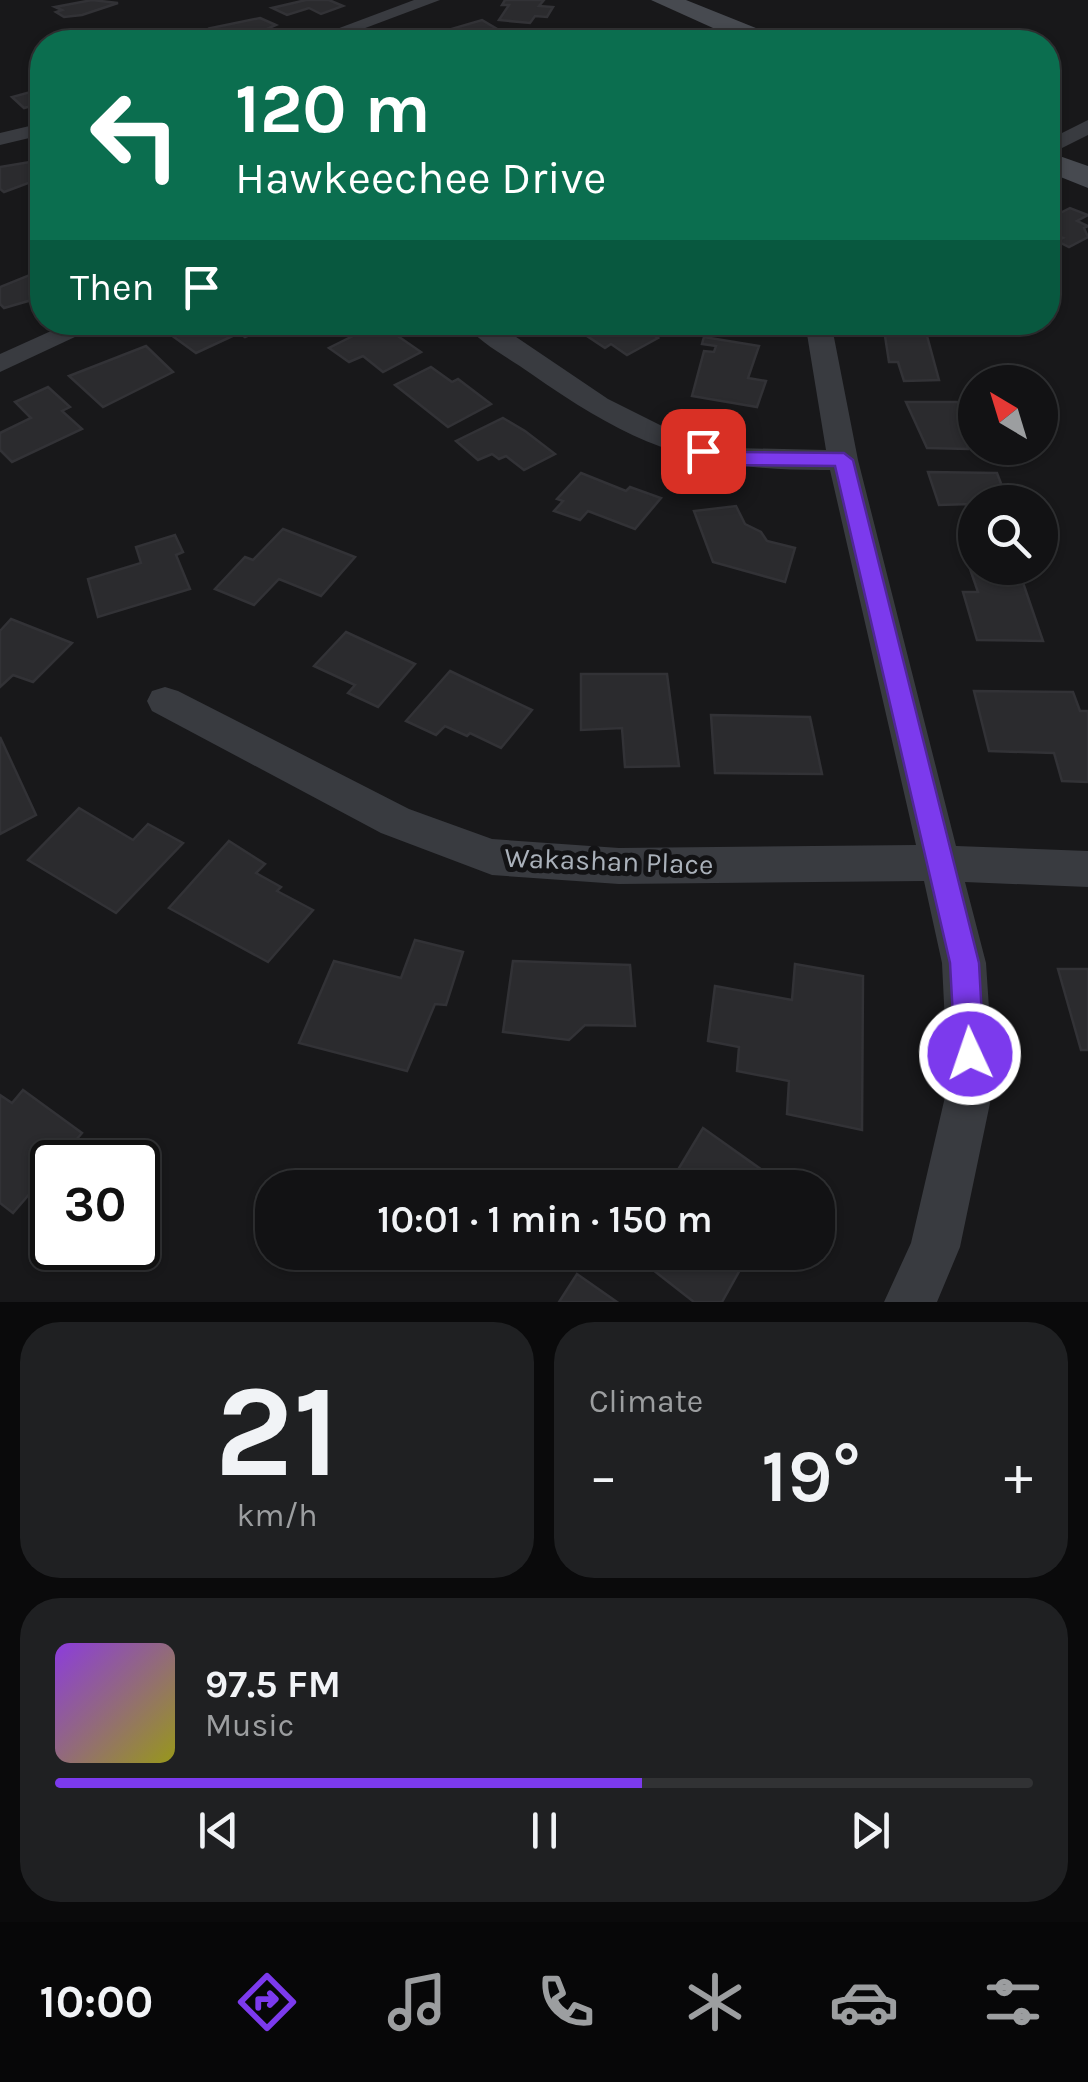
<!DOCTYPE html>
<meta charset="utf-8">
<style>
:root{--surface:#121214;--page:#1f2022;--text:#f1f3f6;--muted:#9c9ea0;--line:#313234;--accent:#7c3aed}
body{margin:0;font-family:Karla,sans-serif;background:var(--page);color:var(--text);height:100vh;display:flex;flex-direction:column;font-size:38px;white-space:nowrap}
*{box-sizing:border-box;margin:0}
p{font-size:32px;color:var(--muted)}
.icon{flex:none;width:55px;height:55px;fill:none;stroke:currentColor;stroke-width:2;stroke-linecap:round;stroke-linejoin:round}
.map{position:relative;height:1302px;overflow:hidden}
.side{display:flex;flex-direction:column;gap:20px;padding:20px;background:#0a0a0b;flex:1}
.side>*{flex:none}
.guide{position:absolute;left:30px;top:30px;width:1030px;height:305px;border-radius:40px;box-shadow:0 2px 8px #0004,0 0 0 2px var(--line);background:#0b6e4f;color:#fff;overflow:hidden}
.needle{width:65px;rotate:322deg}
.controls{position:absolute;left:958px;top:365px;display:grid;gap:20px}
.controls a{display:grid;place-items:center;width:100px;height:100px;border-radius:50%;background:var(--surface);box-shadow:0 2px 8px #0004,0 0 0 2px var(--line);font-size:50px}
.speed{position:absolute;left:30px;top:1140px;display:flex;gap:20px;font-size:50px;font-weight:700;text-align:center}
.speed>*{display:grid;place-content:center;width:130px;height:130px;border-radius:50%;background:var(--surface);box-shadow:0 2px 8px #0004,0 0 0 2px var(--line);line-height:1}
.speed .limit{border:5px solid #111;border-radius:15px;background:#fff;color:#111}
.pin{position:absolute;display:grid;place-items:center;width:85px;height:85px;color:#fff;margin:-42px;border-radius:20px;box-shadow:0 5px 15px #0006}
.me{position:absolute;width:110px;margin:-55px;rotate:357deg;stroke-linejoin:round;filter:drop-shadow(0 0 8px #0008)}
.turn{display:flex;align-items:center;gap:35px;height:210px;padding:0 40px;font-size:45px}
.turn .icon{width:130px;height:130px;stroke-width:2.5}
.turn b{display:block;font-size:70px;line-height:85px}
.then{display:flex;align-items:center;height:95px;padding:0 40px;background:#0003;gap:20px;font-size:38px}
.big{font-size:75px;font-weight:600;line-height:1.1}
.side .widget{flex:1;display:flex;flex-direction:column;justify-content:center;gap:15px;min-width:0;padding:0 35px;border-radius:40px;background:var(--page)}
.side .dial{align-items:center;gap:0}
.dial b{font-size:130px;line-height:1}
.song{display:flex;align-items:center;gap:30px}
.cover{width:120px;height:120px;border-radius:15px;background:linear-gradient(135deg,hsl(270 70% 55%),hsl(60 70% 35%))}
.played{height:10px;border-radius:5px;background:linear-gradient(90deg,var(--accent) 60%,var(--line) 60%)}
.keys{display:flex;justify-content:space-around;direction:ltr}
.heat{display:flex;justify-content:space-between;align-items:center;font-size:55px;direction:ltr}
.side .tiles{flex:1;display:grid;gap:20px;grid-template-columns:1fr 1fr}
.widget:last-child{grid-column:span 2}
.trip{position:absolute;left:255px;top:1170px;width:580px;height:100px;border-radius:40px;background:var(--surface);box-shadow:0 2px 8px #0004,0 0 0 2px var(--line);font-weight:600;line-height:100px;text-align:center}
.tabs{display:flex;height:160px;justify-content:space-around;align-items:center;background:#070708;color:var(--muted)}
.tabs .icon{width:70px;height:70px}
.tabs .on{color:var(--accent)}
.tabs b{font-size:45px;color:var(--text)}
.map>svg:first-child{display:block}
.building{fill:#2b2b2e;stroke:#323236;stroke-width:2.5}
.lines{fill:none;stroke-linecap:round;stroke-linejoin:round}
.street{fill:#393b40;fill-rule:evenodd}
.secondary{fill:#474a50;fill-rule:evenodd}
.route{fill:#7c3aed;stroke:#51269a;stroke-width:2.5}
.labels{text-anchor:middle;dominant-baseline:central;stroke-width:10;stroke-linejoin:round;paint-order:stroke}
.street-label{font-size:28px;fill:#aab1ba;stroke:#131315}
</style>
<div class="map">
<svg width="1088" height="1302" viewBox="0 0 1088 1302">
<rect width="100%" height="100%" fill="#18181a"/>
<!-- building -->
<g class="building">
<path d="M92,0l26,3 -36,12 -18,2 -8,-5 6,-2 -7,-3z"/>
<path d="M306,0h23l14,6 -22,8 -12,-6 -22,7 -15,-7z"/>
<path d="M505,0h39l-5,6 14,1 -6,10 -12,-1 -5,7 -31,-3 10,-15h-7z"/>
<path d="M260,18l16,7 -39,17 -26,-14z"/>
<path d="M482,20l15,9 -27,13 -29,-10z"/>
<path d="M411,31l25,11h-55z"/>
<path d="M42,89v14l-18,5 -12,-11z"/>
<path d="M42,160v18l-38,14 -4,-3v-22z"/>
<path d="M1048,207l12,6 10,-5 18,7 -11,6 11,5 -4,2 4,9 -19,10 -12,-6 6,-3 -15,-6z"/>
<path d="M42,270v27l-38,11 -4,-4v-17z"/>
<path d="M188,322h73l4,6 -20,9 -6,-4 -43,20 -29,-21z"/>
<path d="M579,322h54l25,16 -31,17 -16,-11 -6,4 -33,-22z"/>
<path d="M379,323l42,29 -38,20 -20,-16 -14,6 -20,-14z"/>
<path d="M885,336h42l12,44 -35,1 -6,-19h-9z"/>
<path d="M704,337l55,9 -11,32 18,3 -9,26 -65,-11 12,-45 10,1 2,-6 -14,-2z"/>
<path d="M146,346l27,26 -70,35 -34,-31z"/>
<path d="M431,367l21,15 6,-3 33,25 -43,23 -53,-42z"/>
<path d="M48,387l22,20 -8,4 20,18 -70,33 -12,-12v-17l31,-15 -16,-16z"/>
<path d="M906,402h52l10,47 -41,-1z"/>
<path d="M503,418l22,13 30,23 -31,16 -18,-14 -7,3 -7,-5 -14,6 -22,-19z"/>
<path d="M928,472l69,1 8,21h16l3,8h-49v26l-4,-24 -32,1z"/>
<path d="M581,473l45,18 4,-4 31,11 -26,31 -47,-18 -8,9 -26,-9 9,-10 -6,-2z"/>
<path d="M736,506l9,18 16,8 6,9 28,7 -10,34 -72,-20 -19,-51z"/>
<path d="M283,529l72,28 -34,39 -42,-17 -25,26 -39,-16 30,-32 8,3z"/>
<path d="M175,535l8,17 -7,3 14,34 -92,28 -10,-38 53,-16 -5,-16z"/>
<path d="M968,563l7,5h43l25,73 -66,-1 -14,-48h15z"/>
<path d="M11,619l61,24 -39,39 -20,-7 -13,12v-56z"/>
<path d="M346,632l69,32 -37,43 -30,-14 7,-8 -41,-19z"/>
<path d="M450,671l82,39 -31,38 -31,-15 -3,3 -22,-10 -9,9 -30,-14z"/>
<path d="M581,674h86l12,92 -54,1 -3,-39 -41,2z"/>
<path d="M974,691l99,1 7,19h8v71l-26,-1 -8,-28 -65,-2z"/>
<path d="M711,715l99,2 12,57 -107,-1z"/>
<path d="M0,737l36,78 -36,19z"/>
<path d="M79,808l54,32 15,-16 35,19 -67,70 -88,-53z"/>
<path d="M229,841l36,23 -9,9 25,14 -4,4 36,19 -45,52 -99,-54z"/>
<path d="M415,940l48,12 -17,53 -11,-1 -28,67 -108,-28 35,-82 67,17z"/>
<path d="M513,961l117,4 5,61 -50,-1 -16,15 -66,-8z"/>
<path d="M795,964l68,12 -1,154 -75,-16 2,-33 -52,-10 2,-24 -31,-6 7,-55 77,14z"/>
<path d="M1058,969h30v81h-7z"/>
<path d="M23,1090l59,43 -69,80 -13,-10v-108l12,8z"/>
<path d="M703,1128l83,59v1h-119z"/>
<path d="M630,1252h120l-28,50h-28z"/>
<path d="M577,1274l40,28h-58z"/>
</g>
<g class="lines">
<!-- street -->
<g class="street">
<path d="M414,0h26l-112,42h-26z"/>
<path d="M1088,120v15l-40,20v-15z"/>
<path d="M42,123v12l-42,10v-12z"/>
<path d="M71,322h36l-107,50v-18z"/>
<path d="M463,322h31l114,77 66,33 61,16 91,2 -21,-128h26l27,138 98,386 132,5v36l-123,-5 21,81 8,121 -34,163 -23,55h-53l27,-59 37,-159 -6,-121 -18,-82 -305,3 -127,-9 -111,-42 -229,-122 -5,-10 5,-10 13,-4 13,4 231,118 83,30 127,9 297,-3 -86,-375c-131,1 -192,-21 -300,-97 -21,-15 -51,-30 -67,-51z"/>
</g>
<!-- secondary -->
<g class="secondary">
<path d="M651,0h35l90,36 4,6h-36z"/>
<path d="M1048,152l40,14v22l-40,-16z"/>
</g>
</g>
<!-- route -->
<path class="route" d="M703,445l34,7 107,1 9,7 126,503 5,91 -4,10 -10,5 -11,-5 -4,-10 -5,-91 -115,-497 -98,-1 -41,-10v-8z"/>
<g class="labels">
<!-- street labels -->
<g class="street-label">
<text transform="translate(609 861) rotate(2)">Wakashan Place</text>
</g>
</g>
</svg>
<div class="controls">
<a><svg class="needle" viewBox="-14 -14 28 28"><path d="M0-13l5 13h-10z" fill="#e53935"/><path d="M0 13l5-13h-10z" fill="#9c9ea0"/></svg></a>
<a><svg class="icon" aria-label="search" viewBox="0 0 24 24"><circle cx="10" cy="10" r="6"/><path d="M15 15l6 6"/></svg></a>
</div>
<div class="speed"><div class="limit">30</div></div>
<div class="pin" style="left:703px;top:451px;background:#d93025"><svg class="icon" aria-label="arrive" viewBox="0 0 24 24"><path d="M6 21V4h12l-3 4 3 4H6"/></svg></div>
<svg class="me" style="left:970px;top:1054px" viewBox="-20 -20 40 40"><circle r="17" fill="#7c3aed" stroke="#fff" stroke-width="3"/><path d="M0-11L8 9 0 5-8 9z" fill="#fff"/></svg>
<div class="trip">10:01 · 1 min · 150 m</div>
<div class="guide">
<div class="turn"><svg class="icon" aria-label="left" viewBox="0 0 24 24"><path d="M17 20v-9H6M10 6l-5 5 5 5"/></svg><div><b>120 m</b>Hawkeechee Drive</div></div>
<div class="then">Then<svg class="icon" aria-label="arrive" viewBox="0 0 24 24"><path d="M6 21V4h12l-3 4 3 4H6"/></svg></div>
</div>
</div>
<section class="side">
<div class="tiles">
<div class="widget dial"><b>21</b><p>km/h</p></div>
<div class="widget"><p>Climate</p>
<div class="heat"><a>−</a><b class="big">19°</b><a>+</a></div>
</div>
<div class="widget">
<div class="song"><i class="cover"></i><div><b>97.5 FM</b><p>Music</p></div></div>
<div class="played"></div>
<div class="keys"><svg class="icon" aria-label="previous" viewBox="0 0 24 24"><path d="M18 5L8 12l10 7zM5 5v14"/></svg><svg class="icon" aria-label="pause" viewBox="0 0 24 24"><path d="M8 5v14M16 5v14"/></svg><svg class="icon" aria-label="next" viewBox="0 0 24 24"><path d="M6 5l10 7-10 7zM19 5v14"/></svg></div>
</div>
</div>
</section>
<nav class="tabs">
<b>10:00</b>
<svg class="icon on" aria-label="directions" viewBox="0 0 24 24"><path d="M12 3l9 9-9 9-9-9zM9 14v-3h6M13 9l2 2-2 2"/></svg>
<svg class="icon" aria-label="music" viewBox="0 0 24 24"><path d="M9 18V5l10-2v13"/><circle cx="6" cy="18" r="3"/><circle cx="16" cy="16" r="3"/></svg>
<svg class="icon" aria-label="phone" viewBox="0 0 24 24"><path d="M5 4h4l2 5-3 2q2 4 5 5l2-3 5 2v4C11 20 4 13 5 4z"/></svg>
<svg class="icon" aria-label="climate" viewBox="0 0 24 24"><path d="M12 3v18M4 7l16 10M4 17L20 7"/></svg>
<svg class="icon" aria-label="car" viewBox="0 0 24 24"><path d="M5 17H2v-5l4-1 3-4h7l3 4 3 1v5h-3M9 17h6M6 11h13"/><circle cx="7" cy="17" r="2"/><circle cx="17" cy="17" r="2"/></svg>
<svg class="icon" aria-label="filters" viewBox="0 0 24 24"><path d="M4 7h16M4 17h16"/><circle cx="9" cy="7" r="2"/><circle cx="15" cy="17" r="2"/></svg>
</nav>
